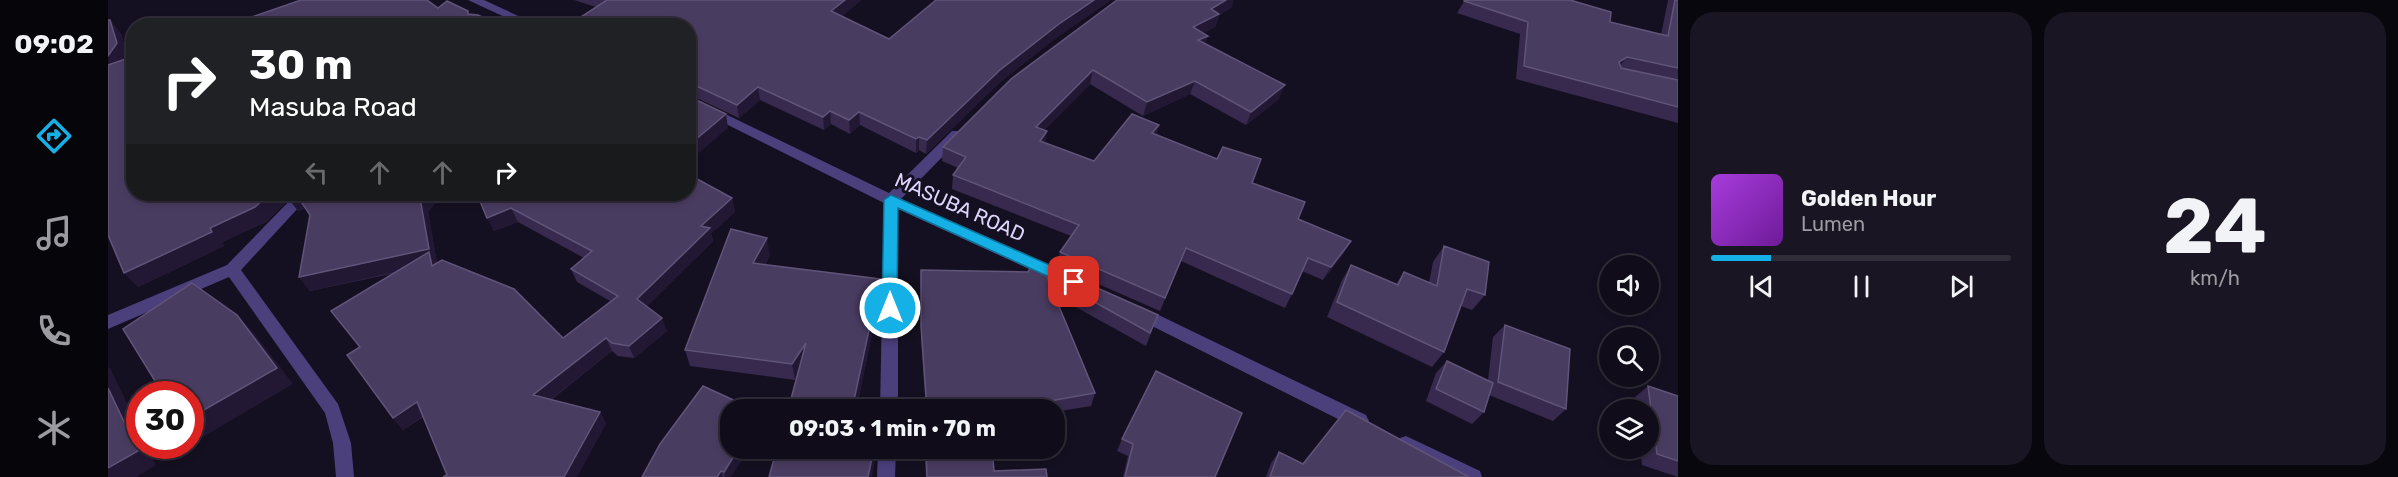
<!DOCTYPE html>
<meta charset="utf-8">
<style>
:root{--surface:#100c19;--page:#191522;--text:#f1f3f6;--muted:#9c9ba2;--line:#302c38;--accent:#15b0e6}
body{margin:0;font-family:Rubik,sans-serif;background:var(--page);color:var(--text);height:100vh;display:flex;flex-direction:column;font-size:22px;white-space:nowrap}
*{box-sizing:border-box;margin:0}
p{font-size:20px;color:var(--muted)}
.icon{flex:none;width:33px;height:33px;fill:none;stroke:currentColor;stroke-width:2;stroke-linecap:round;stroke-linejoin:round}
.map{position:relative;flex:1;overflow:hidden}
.drawer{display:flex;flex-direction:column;gap:12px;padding:12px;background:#09070e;width:720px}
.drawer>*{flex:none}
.banner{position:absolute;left:18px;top:18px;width:570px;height:183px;border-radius:24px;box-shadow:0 3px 9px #0003,0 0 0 2px var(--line);background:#202124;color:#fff;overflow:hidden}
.buttons{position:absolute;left:1491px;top:255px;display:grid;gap:12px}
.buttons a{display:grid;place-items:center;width:60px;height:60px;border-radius:50%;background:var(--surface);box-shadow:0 3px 9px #0003,0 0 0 2px var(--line);font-size:30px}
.speed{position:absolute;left:18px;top:381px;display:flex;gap:12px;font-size:30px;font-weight:700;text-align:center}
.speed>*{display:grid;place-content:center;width:78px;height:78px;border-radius:50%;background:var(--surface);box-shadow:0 3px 9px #0003,0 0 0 2px var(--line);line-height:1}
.speed .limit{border:9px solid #d22;background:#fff;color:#111}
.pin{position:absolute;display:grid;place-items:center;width:51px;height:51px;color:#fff;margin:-26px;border-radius:12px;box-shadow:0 3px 9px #0006}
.me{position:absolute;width:66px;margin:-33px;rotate:0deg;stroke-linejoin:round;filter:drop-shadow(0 0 4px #0008)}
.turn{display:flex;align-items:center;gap:21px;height:126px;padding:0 24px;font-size:27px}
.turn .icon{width:78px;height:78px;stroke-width:2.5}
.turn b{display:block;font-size:42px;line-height:51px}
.lanes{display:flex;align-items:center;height:57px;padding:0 24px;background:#0003;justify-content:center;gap:30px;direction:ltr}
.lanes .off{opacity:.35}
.drawer .widget{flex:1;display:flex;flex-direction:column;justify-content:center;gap:9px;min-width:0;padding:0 21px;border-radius:24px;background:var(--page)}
.drawer .dial{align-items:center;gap:0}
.dial b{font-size:78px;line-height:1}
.song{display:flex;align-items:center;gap:18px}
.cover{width:72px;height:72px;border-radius:9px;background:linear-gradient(135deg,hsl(280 70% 55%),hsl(280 70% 35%))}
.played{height:6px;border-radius:3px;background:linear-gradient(90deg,var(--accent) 20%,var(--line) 20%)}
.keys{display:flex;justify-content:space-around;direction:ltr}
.drawer .tiles{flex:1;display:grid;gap:12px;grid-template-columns:repeat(2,1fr)}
.trip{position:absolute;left:612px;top:399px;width:345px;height:60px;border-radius:24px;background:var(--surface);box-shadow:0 3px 9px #0003,0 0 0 2px var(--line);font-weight:700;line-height:60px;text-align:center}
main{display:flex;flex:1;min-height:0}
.tabs{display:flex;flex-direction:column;width:108px;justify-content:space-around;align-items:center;background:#06050a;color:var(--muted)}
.tabs .icon{width:42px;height:42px}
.tabs .active{color:var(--accent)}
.tabs b{font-size:27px;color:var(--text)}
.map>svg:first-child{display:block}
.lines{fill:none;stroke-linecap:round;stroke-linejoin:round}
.minor{fill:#4b3f7c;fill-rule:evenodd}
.wall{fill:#372a4e}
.shaded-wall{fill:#221834}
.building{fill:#493c61;stroke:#605479;stroke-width:1.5}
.route{fill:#15b0e6;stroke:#0e7296;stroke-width:1.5}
.labels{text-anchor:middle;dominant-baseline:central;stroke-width:6;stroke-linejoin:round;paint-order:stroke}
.street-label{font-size:20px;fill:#dfd4fb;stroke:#151021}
</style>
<main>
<nav class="tabs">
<b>09:02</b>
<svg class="icon active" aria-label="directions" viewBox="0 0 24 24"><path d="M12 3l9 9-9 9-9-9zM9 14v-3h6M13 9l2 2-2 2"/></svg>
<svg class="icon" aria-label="music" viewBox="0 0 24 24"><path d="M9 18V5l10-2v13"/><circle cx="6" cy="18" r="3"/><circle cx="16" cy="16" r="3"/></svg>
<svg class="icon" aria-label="phone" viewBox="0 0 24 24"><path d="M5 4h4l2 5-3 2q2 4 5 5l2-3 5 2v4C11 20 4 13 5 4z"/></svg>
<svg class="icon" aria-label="climate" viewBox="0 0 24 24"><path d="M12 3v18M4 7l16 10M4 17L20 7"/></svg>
</nav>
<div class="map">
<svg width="1570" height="477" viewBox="0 0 1570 477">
<rect width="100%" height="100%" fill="#151021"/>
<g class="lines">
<!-- minor -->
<g class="minor">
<path d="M360,0h16l56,26h-16z"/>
<path d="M580,96l201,97 63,-62h10l2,3 -2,3 -61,62 171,76 2,4 -2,4h-12l-162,-74v201h-18l4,-207 -196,-98z"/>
<path d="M188,194h15l-70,76 97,134 13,39 3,34h-18l-3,-34 -8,-30 -96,-136 -121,52v-14l119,-50z"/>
<path d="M1032,306l226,109 3,6 -3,6 -6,2 -6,-2 -220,-110 -2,-5 2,-5z"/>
<path d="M1298,436l74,35 2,6h-28l-54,-27 -3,-6 3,-6z"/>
<path d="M770,448h18l-1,29h-18z"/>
</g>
</g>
<!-- wall -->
<g class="wall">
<path d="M466,0h287l-19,16 47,23 47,-39h175l-54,37 -58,46 -73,71 -7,-4 -3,3 -56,-28 -10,9 -19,-10 -7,6 -64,-30 -21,18 -51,-24v-68l-92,-19z"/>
<path d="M1009,0l115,7 -13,8 -4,12 -12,6 5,3 -3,8 74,55 -33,26 -56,-31 -47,22 -53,-32 -46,46 1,13 49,18 65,-36 -3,10 96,48 46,36 53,22 -8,13 -20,26 -21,-9 -10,23 -7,14 -104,-47 -21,50 -103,-45 3,-14 11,-16 -119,-47 1,-14 5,-7 -16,-7 1,-14z"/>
<path d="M1357,0l145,22 51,13 7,-35h10v123l-162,-44 4,-45 -63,-21z"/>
<path d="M2,20l11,14 7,23 -1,1 7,136h308l-14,18 9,51 126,75 47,-37 -33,-19 -6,-13 13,-11 -66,-36 -24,9 -17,-37 255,4 3,14 -24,21 2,8 -66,65 20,25 -33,27 -16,-2 -6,-5 -61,49 49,12 6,12 -159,51 -24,-58 -20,13 -10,-12 -33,-71 35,-74 -85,18 -11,-14 11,-62 -5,-7 -7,3 -9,-12 -23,23 -44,20 2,4 -86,41z"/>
<path d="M1336,246l41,49 -13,15 -11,-4 -17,46 -12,15 -105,-50 15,-37 9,-15 45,19 8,-12 25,11 4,-21z"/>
<path d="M662,255l-5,10 115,31 -22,105 24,3v6h-94l9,-32 -2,2 -105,-14 -5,-16z"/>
<path d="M813,270l125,4 112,41 -12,31 -92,-51 41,98 -4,13 -37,6v-2h-128l-5,-71z"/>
<path d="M1397,325l61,84 -13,12 -64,-26 -5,17 -12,12 -46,-23 10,-28 11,-12 41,19 5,-43z"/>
<path d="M595,386l28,91h-89z"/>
<path d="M1540,386l30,10v81l-36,-12 -2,-17h8v-38h-13l-2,-11z"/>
<path d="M1014,439l93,38h-92l5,-21 -11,-5z"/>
<path d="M816,448h68l2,23 53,6h-121z"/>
<path d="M1171,452l24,12 166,13h-203l5,-14z"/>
</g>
<!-- shaded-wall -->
<g class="shaded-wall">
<path d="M737,0h16l-29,24 -1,-13z"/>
<path d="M986,0h17l-54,37 -58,46 -73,71 1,-14 73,-70 59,-46z"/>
<path d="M1118,0h8l-2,7 -13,8 -4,12 -26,13 4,-13 18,-18z"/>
<path d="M2,20l11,14 7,23 -16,25 -4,-5z"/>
<path d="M1100,36l-5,14 -5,-10z"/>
<path d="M1519,57l-10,13 2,-8z"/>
<path d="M985,70l-3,14 -57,56 3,-13z"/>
<path d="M1087,81l-5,13 -47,22 4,-14z"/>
<path d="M1177,85l-6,14 -33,26 5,-13z"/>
<path d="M650,87l2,13 -21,18 -2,-13z"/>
<path d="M722,111l1,13 -7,6 -1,-13z"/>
<path d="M751,112l1,13 -10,9 -1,-14z"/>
<path d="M618,114l2,14 -40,34v-16z"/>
<path d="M1051,125l-4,13 -3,-5z"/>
<path d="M939,131l-2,14 -5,-4z"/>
<path d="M811,137v13l-3,3v-14z"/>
<path d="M161,194h27l10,13 -8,4 -9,-12 -23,23 -44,20 2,4 -86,41 -14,-14 86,-45z"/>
<path d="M315,194h19l-14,18 9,51 -5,3 -1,-2 -121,27 -11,-14 121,-79z"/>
<path d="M624,198l3,14 -24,21 2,8 -72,71 -4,-13 64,-73z"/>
<path d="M403,208l7,14 -24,9 -7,-13z"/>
<path d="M659,238l3,17 -14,25 -3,-17z"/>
<path d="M1243,241l-8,13 -20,26 8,-13z"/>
<path d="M772,279v17l-24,114 -2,-10z"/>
<path d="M129,315l16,17 40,52 -94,55 -9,-7v-14z"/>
<path d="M554,318l5,13 -33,27 -5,-12z"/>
<path d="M498,338l6,13 -72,57 -7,-13z"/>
<path d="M698,343l2,17 -13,20 -3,-16z"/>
<path d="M0,367l2,1 30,62v16h7l9,19 -20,12h-28z"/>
<path d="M309,402l9,12 -23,16 -10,-12z"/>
<path d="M492,412l6,12 -29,53h-13z"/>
<path d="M631,448h11l-19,29h-6l-1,-5z"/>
<path d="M766,448h3l-5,29h-4z"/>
<path d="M613,471l2,6h-6z"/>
</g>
<!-- building -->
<g class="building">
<path d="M193,0h126l11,8 9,-7 21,10v3l10,1 23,11h-275z"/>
<path d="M499,0h238l-14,11 58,28 47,-39h158l-35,24 -59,46 -73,70 -8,-3 -3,2 -57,-27 -10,8 -19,-9 -7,6 -65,-30 -21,18 -49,-23v-56h-121z"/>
<path d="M1009,0h109l-15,9 8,5 -26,13 15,9 -10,4 87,45 -34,27 -56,-31 -48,21 -54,-32 -57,57 11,4 -7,10 54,20 38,-47 27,11 -7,8 65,26 6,-12 38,12 -9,24 53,19 -7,17 53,22 -20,26 -23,-9 -16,36 -106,-46 -21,50 -105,-46 19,-27 -126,-50 13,-18 -23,-10 68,-68z"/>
<path d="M1357,0h105l41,12 -1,10 58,14 7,-36h3v68l-51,-11 -8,5 2,6 57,12v27l-154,-41 4,-44 -64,-21z"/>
<path d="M0,20h2l7,23 -9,13z"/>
<path d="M26,56v138h135l-14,13 -45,21 2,4 -88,41 -16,-38v-170z"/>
<path d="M580,96l38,18 -38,32z"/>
<path d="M580,174l44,24 -31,28 9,2 -73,71 25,19 -33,28 -17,-3 -6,-5 -73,57 67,17 -36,65h-121l4,-2 -30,-73 -24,16 -46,-63 13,-8 -29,-36 98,-59 3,14 10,-6 72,29 49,49 55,-42 -47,-27 21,-18 -81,-43 -24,10 -10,-24h211z"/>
<path d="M188,194h127l-3,4 9,51 -130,28 11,-62z"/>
<path d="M623,229l36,9 -14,25 127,16 -26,121 28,4 -1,6h-93l18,-67 -14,21 -107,-14z"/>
<path d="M1336,246l45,16 -4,33 -18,-6 -23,63 -107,-50 14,-37 47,20 6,-13 33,14z"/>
<path d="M927,260l6,2 5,12 4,-7 108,48 -8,18 -104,-58 49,118 -85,15v2h-83l-6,-84v-56l107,2z"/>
<path d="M84,283l45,32 40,53 -87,50v-24h-27l-40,-65z"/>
<path d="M1397,325l65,24 -4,60 -68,-27z"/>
<path d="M1339,361l46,22 -9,29 -48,-23z"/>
<path d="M1048,371l86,42 -27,64h-90l8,-33 -11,-5z"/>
<path d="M595,386l52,24h-25v38h9l-15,24 -3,-1 -4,6h-75l18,-33z"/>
<path d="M1540,386l30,10v65l-21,-7z"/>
<path d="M0,388l30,63 -30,17z"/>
<path d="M1238,410l123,67h-199l9,-25 24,12z"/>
<path d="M669,448h97l-6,29h-99z"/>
<path d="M818,448h66l2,23 52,-2 1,8h-120z"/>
</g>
<!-- route -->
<path class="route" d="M783,195l188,83 2,4 -2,4h-10l-171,-78 -1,100 -2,4h-10l-3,-4 2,-108z"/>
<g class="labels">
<!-- street labels -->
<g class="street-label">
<text transform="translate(852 207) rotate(24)">MASUBA ROAD</text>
</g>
</g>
</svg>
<div class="buttons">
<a><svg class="icon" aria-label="sound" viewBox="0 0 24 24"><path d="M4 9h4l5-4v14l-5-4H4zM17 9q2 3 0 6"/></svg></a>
<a><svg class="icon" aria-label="search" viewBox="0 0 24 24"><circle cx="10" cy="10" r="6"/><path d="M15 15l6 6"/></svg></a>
<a><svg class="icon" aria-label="layers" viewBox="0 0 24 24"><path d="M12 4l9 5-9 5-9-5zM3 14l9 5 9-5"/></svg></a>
</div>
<div class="speed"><div class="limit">30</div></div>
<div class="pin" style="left:966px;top:282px;background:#d93025"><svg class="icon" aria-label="arrive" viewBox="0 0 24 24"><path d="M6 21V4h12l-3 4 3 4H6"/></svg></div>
<svg class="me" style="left:782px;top:308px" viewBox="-20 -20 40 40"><circle r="17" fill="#15b0e6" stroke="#fff" stroke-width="3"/><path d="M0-11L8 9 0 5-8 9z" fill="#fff"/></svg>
<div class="trip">09:03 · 1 min · 70 m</div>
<div class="banner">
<div class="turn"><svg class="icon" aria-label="right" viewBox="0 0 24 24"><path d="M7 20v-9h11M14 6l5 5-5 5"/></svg><div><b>30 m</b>Masuba Road</div></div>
<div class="lanes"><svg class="icon off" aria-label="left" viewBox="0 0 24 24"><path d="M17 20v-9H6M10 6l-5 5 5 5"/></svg><svg class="icon off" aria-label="ahead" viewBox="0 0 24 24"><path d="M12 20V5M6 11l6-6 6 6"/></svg><svg class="icon off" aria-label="ahead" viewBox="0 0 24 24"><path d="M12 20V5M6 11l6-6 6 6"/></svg><svg class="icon" aria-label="right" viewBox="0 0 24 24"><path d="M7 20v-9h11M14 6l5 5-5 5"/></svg></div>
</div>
</div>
<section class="drawer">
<div class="tiles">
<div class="widget">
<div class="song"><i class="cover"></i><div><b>Golden Hour</b><p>Lumen</p></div></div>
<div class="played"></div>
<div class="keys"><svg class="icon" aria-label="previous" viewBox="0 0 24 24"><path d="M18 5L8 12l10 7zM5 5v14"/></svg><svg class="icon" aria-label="pause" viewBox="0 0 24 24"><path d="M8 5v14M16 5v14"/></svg><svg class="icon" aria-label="next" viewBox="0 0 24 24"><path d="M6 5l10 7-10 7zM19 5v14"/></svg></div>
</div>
<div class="widget dial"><b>24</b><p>km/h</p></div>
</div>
</section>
</main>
